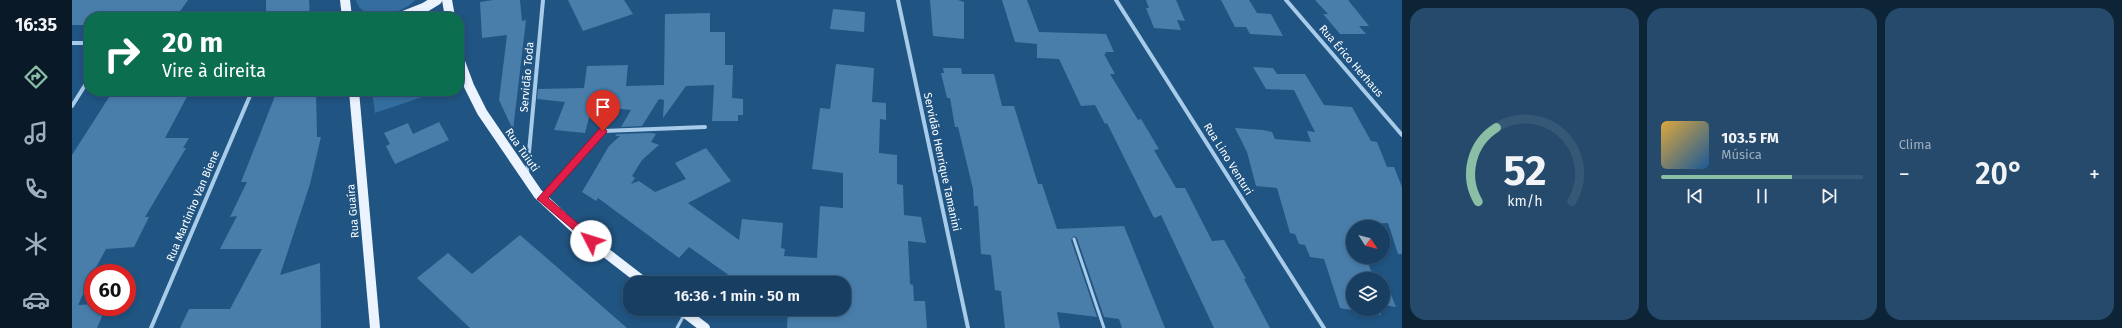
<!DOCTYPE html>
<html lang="pt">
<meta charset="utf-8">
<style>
:root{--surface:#183f62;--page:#254a6b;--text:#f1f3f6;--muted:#9fafbe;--line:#365877;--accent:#8abfa5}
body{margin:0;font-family:"Fira Sans",sans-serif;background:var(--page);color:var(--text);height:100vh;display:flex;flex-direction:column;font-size:15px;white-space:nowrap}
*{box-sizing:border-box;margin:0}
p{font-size:13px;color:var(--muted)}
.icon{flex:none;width:22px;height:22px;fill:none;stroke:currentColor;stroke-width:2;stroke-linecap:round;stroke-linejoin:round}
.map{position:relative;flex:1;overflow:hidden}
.details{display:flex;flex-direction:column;gap:8px;padding:8px;background:#0d2336;width:720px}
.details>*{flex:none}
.banner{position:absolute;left:12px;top:12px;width:380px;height:84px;border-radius:16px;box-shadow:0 2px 6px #0003,0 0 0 1px var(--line);background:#0b6e4f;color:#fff;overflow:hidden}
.needle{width:26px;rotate:126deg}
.tools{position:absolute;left:1274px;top:220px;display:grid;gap:8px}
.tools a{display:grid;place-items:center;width:44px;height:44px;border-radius:50%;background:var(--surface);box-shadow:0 2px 6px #0003,0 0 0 1px var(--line);font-size:20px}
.speed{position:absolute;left:12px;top:264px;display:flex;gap:8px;font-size:20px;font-weight:700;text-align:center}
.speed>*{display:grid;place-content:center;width:52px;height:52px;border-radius:50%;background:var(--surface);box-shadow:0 2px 6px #0003,0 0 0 1px var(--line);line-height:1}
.speed .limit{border:6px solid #d22;background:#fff;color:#111}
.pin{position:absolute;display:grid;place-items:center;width:34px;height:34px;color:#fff;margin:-41px -17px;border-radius:50% 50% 50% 0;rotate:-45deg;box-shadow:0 0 4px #0007}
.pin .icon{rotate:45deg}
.me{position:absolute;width:44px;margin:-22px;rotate:310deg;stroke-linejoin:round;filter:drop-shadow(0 0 3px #0008)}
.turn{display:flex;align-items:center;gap:14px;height:84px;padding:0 12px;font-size:18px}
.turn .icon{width:52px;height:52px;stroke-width:2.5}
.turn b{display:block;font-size:28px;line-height:34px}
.big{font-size:30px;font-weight:600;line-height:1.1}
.details .tile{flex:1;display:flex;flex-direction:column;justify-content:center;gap:6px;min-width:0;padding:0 14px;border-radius:16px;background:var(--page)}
.details .dial{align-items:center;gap:0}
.dial svg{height:104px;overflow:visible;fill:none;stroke:var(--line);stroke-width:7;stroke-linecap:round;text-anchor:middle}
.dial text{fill:var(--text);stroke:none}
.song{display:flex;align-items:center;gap:12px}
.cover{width:48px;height:48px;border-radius:6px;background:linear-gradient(135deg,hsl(40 70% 55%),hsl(210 70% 35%))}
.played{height:4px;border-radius:2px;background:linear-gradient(90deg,var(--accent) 65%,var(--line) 65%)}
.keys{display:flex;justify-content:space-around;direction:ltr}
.heat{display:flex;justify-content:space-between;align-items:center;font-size:22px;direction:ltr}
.details .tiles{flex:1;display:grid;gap:8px;grid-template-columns:repeat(3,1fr)}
.trip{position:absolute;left:551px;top:276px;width:228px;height:40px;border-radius:16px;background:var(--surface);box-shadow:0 2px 6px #0003,0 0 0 1px var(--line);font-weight:600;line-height:40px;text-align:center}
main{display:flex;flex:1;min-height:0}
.dock{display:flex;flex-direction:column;width:72px;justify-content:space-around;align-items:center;background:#0a1927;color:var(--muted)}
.dock .icon{width:28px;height:28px}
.dock .selected{color:var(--accent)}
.dock b{font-size:18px;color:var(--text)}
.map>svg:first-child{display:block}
.green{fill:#346ea0}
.building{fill:#497eab}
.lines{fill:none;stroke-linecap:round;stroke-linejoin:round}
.service{stroke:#a7cbe8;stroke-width:3}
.minor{stroke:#a7cbe8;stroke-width:4}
.primary{stroke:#eaf3fe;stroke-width:10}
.route{fill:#e11d48;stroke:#92132f}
.labels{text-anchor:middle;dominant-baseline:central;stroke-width:4;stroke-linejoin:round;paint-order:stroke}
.street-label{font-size:11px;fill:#fff;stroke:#205482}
</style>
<main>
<nav class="dock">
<b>16:35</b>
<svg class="icon selected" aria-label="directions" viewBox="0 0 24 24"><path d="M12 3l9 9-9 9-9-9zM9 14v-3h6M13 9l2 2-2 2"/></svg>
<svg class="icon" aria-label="music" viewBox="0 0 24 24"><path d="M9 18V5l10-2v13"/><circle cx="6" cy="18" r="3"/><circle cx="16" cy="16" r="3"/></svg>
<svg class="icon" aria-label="phone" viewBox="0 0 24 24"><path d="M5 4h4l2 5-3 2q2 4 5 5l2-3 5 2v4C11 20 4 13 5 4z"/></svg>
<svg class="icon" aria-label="climate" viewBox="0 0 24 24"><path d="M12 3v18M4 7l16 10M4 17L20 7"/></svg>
<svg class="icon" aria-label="car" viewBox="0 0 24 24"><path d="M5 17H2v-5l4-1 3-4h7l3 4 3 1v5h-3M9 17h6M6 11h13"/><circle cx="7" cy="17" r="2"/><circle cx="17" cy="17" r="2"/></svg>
</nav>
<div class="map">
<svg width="1330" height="328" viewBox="0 0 1330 328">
<rect width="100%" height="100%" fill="#205482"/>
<!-- green -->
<g class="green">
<path d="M284,0h59c-12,14 -53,25 -59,0z"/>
<path d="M300,91h62v2l-59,20z"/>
</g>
<!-- building -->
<g class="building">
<path d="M0,0h116l-12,17h-87v8h-17z"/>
<path d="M194,0h43l1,17h-44z"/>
<path d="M421,0h27l2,21 4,-1 -13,110 -14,-30 8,-65 -25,3 -2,-36z"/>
<path d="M496,0h56l9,14 -50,17z"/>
<path d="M858,0h28l6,2v37l-31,-3z"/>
<path d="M930,0h25l12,32 67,2 8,18h-9l1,2h-2l11,20h-5l28,46 3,-1 18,30 -5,1 22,38h9l27,53 12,-1 22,39h-2l26,49h-56l-53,-113 -6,3 -2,-2 -46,-93 -2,1 -10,-19 -14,1 -22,-47 -22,-1v-14l-22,-2z"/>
<path d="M1074,0h30l9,21 -8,-1 4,10 -27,-2 -8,-20h3z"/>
<path d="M1149,0h28l8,13 14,1 12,22 -33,-2 -4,-7h-11z"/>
<path d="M1243,0h33l21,26h-10l7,8h-26l-17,-20h5z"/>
<path d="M761,9l32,3 -1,20 -34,-3z"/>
<path d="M638,13v19h15v33h8l-1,33 11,1v16h-5v6h-26l2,-36 -28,1 -23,32 1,-18 -5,-1 -17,27 -21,1 10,-17 -39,-4 -7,27 -31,-3 11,-28 -28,-3 1,-10 46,-1 3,-22 41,-1 -2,21 38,-1 1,-71z"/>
<path d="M764,64l38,4 -2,34 14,1v17l-6,-1 -1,34 18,2v29l6,1 1,30 17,2 5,26 -18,-2 2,43 3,1 1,16h11l2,27h-140l1,-19h56v-26h-104l-51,-36 -10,11 -81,-60 -2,3 -14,-9 27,-46 11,-10h-5l2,-2 34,-1 5,1 -5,8 8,3 -17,15 -10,16 3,2 -4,6 8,-3 16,11 31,-13 -11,-16 31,-15 25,33 -43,22 51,37 3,-21 41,4 -2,25 4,1 -1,7 33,2 3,-52 23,2v-35l-31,-4 8,-61 10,1z"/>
<path d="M1181,67l20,1 4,6h28l19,31 28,2 19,34 6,1 10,25h7l8,20v67h-4l-10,-31 -35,2v32h12l8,18 11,2 12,30 -13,-2v-26h-30v30h26l2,6 -41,-7 -16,-49 -14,-2 -5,-12 -6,-1 -4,-10 -5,-1 -13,-45 -21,-2 -9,-34 -12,-24 28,2 9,2 3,7 36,3 -4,-11 8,1 -21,-42 -28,-1z"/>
<path d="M871,68h18l1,6h32l8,32h12l24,78h4l15,45 67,-3 41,102h-43l-3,-9 -15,-2 -27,-79 -3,-2 -3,4 26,77 -40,-5 3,16h-55l-4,-37 -6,-1 -4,-35 -10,-1 -3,-48h-4l-1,-17 -15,-62h-3l-5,-29h-3l-6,-25h3z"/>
<path d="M41,91h77l-25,47h24l-6,10h3l-41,69h4l-15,30 -28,2 -13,24 -15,32 15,-1v3h13l-9,21h-25v-173z"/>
<path d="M205,91h39l1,46h4l-11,47 -30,91 40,-12 1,65h-141l9,-19h41l32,-60h-42l17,-33 -7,1 17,-35h-6z"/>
<path d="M367,122l10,18 -54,24 -9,-18 4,-2 -6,-11 24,-10 5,11z"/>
<path d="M448,235l45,39 62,54h-157l-53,-50 31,-25 24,21z"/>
</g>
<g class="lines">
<!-- service -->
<g class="service">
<path d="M1002,239l30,89"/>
<path d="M605,328l7,-13"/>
</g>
<!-- minor -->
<g class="minor">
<path d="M826,0l70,328"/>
<path d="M1044,0l208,328"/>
<path d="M1214,0l116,135"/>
<path d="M0,43h17"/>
<path d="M0,106l17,-27"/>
<path d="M455,174l16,-174"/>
<path d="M470,198l61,-67 102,-4"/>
<path d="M79,328l101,-237"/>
</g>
<!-- primary -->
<g class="primary">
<path d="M273,0l2,17"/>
<path d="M375,0l3,17"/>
<path d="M329,17l23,-9 13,-8"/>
<path d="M387,59l10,27 13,26 56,82 41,38 66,51"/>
<path d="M282,91l21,237"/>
<path d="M608,309l25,19"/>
</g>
</g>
<!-- route -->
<path class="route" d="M531,127l4,4 -1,2 -58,65 47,40 1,3 -5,4 -54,-46 63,-71z"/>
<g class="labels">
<!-- street labels -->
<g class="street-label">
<text transform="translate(1279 61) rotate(49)">Rua Érico Herhaus</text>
<text transform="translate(455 77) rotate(-85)">Servidão Toda</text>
<text transform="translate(450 150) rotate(55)">Rua Tuiuti</text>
<text transform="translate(1156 159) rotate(58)">Rua Lino Venturi</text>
<text transform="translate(870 162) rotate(78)">Servidão Henrique Tamanini</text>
<text transform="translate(121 206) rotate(-67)">Rua Martinho Van Biene</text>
<text transform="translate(281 211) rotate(-95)">Rua Guaíra</text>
</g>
</g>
</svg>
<div class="tools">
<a><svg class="needle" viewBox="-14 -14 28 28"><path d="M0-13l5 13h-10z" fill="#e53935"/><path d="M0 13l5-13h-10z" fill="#9fafbe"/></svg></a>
<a><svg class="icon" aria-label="layers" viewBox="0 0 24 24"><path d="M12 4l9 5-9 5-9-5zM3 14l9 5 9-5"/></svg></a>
</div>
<div class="speed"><div class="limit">60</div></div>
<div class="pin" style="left:531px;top:131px;background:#d93025"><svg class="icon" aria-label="arrive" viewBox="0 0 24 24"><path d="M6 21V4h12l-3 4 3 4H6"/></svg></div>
<svg class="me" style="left:519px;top:241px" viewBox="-20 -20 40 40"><circle r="19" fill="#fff"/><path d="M0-13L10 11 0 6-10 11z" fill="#e11d48"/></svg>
<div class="trip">16:36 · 1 min · 50 m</div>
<div class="banner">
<div class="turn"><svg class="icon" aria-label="right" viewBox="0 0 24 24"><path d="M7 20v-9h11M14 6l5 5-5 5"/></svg><div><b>20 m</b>Vire à direita</div></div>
</div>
</div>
<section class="details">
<div class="tiles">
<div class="tile dial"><svg viewBox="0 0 100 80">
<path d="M14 69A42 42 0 1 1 86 69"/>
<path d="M14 69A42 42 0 0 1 28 12" stroke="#8abfa5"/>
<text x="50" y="56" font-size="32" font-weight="700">52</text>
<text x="50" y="72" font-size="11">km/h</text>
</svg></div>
<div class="tile">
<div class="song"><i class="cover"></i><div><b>103.5 FM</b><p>Música</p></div></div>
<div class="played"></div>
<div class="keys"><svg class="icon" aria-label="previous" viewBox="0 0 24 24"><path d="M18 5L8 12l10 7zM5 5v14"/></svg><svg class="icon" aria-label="pause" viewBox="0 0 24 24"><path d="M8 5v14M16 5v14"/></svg><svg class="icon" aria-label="next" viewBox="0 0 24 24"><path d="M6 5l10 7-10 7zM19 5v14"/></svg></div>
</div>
<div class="tile"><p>Clima</p>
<div class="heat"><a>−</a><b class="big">20°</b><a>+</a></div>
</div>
</div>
</section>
</main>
